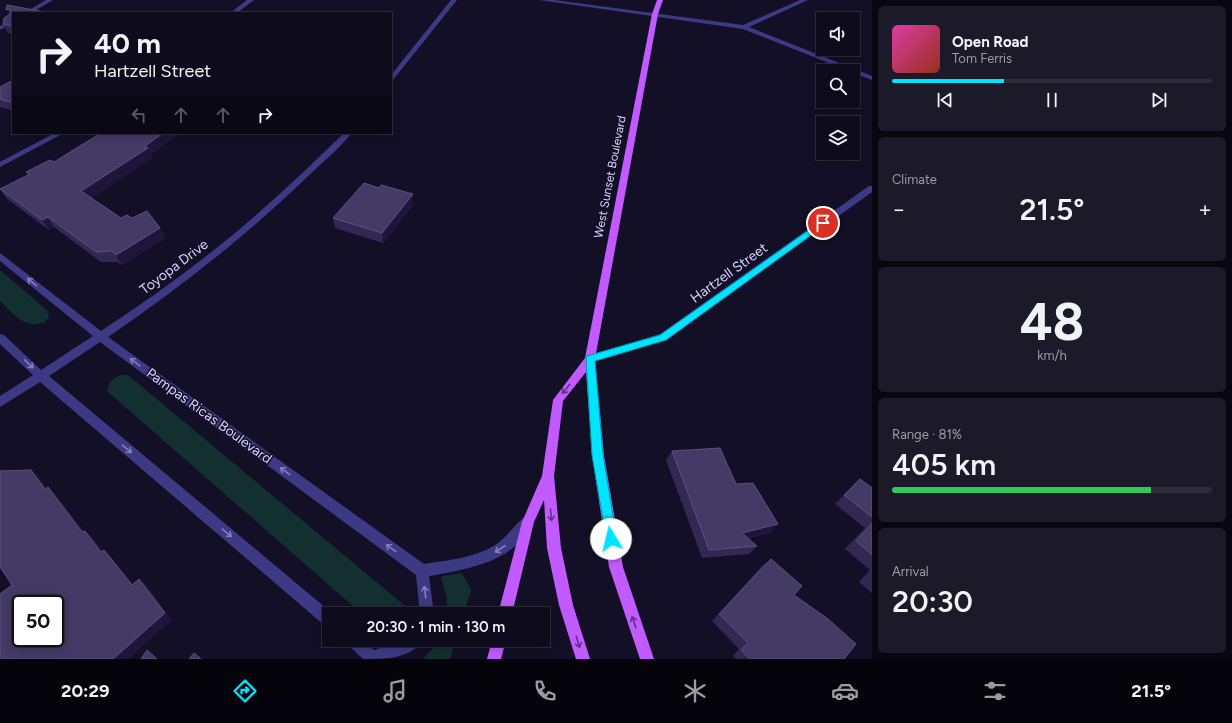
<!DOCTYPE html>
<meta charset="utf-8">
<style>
:root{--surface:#0e0b1c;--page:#1c1929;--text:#f1f3f6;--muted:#9b9ba3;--line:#2e2b3b;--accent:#00e5ff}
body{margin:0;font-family:Figtree,sans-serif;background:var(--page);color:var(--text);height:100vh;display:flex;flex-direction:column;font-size:15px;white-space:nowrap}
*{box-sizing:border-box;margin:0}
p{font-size:13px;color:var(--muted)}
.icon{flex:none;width:22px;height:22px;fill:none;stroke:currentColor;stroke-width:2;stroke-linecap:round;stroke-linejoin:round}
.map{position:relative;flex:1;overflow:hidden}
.details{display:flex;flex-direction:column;gap:6px;padding:6px;background:#08060f;width:360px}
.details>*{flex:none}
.top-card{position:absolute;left:12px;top:12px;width:380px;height:122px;border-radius:0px;box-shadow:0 2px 10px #0003,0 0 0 1px var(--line);background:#0e0b1c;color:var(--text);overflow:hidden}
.fabs{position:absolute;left:816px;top:12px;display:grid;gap:8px}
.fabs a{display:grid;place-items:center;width:44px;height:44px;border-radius:0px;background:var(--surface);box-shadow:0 2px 10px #0003,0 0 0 1px var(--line);font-size:20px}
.speed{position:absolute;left:12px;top:595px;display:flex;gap:8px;font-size:20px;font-weight:700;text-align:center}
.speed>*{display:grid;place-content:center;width:52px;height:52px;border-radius:50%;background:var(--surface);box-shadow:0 2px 10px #0003,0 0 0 1px var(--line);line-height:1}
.speed .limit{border:2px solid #111;border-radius:6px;background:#fff;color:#111}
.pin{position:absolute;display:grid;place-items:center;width:34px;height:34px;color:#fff;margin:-17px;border:2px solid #fff;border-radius:50%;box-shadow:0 1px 4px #0007}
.me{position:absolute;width:44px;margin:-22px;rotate:351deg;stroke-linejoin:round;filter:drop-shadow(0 0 3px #0008)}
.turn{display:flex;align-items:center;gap:14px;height:84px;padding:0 16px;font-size:18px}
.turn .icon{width:52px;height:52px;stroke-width:2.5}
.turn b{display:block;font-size:28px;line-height:34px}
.lanes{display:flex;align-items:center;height:38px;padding:0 16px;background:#0003;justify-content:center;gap:20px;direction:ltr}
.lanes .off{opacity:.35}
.big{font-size:30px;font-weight:600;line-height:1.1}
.details .tile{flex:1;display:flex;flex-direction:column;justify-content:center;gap:6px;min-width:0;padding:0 14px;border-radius:6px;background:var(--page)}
.details .dial{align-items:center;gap:0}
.dial b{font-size:52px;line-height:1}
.song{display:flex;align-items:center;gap:12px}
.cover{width:48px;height:48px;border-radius:6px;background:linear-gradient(135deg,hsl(320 70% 55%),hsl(10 70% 35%))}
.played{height:4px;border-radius:2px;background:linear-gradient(90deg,var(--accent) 35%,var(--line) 35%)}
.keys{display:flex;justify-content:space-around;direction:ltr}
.heat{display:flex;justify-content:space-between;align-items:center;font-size:22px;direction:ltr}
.charge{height:6px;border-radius:3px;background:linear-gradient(90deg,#34c759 81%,var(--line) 0)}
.trip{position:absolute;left:322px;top:607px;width:228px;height:40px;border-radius:0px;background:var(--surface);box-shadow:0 2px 10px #0003,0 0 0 1px var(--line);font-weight:600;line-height:40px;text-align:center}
.dock{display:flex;height:64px;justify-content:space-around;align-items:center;background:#06040b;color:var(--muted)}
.dock .icon{width:28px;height:28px}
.dock .active{color:var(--accent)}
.dock b{font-size:18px;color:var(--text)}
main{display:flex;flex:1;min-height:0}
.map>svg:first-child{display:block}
.green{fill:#12302f}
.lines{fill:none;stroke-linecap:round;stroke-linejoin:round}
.minor{fill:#3d3a85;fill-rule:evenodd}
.major{fill:#c25bff;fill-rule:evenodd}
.wall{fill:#312854}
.shaded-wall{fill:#1d163a}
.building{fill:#433a66;stroke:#5a527e;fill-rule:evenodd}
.oneway{stroke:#837fbc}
.oneway2{stroke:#623188}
.route{fill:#00e5ff;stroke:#0095a6}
.labels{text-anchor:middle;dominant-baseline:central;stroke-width:3;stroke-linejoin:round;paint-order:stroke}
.far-street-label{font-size:12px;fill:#d9d4ff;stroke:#130f26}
.street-label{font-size:14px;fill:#d9d4ff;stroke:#130f26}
</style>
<main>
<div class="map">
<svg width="872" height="659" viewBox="0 0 872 659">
<rect width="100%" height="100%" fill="#130f26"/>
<!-- green -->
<g class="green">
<path d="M0,270l48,41 1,6 -5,6c-21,5 -29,-8 -44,-22z"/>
<path d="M121,375h7l276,230 4,9h-46l-255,-223c1,-9 6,-13 14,-16z"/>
<path d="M462,573l9,17 -7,24h-18c3,-13 -1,-24 -5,-36l1,-2z"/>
<path d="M437,640h19l-6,19h-27l10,-11z"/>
</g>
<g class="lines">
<!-- minor -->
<g class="minor">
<path d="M46,0h7l-22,13h-7z"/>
<path d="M247,0h7l-17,13h-7z"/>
<path d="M451,0h6l-64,80 -2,1v-6z"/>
<path d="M539,0h15l189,25 57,-25h8l-59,27 123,49v4l-19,-7v-2h-4l-106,-42z"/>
<path d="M13,19v4l-13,7v-4z"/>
<path d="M55,133h9l-64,34v-5z"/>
<path d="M344,133h8c-15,18 -34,33 -50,49 -60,57 -125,108 -194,155l316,227c24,-4 53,-6 74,-21 9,-6 21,-24 29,-27l4,2 2,4c-17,40 -66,47 -104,54l5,38h-14l-4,-39 -316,-233 -51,34 284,238h-4v13l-5,-2 -284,-243 -40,25v-11l33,-21 -33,-31v-10l4,1 37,35 52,-34 -93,-75v-8l101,78c46,-30 90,-62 133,-97 38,-32 74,-66 110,-101z"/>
<path d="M869,186h3v6l-205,148 -77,23 -4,-1 -1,-3 1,-3 74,-22z"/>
<path d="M346,640h18l10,10 30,-10h18c-9,19 -39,19 -59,19l-15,-14z"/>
</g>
<!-- major -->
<g class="major">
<path d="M657,0h6l-5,14 -63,345 9,96 19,112 31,92h-14l-31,-92 -17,-112 -6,-83 -23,29 -9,75 7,72 12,57 17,54h-14l-17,-54 -12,-57 -3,-48 -10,22 -22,92h-14l24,-92 20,-46 11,-76 32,-42 67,-344z"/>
<path d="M492,640h14l-5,19h-14z"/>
</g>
</g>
<!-- wall -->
<g class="wall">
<path d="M6,10l7,3v21l-5,-1 -5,-9 6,-9z"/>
<path d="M13,80v31l-13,-4v-8z"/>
<path d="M151,155l1,3 -61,40 30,20h11l28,10 5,10 -43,27 -5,-3h-16l-47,-35 -5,3 -42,-31 -7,-10 28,-14 -2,-3 28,-10z"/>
<path d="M379,188l34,6v11l-30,38 -48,-15 -2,-10z"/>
<path d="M672,451l64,33 34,49 -22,5 9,8 -8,8 -47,4 -36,-98z"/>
<path d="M860,479l12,9v105l-13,-11 11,-12 -25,-21 20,-21 -30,-24z"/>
<path d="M771,559l23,36 50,64h-108l-3,-3 6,-7 -27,-28 50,-55z"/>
</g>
<!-- shaded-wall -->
<g class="shaded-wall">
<path d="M10,9l1,10 -5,-9z"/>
<path d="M163,133h17l-29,22 1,3 -66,44 -5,-11z"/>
<path d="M413,194v11l-30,38 -1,-10z"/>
<path d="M48,217l6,10 -5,3 -7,-10z"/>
<path d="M160,228l5,10 -43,27 -6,-10z"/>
<path d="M31,470l9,9 14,19 -9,-9z"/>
<path d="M48,487l9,9 34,44 -9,-8z"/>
<path d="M778,524l-8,9 -35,8 7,-8z"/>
<path d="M85,531l8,8 16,21 -8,-8z"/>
<path d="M104,550l8,8 28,34 -8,-7z"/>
<path d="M139,579l8,7 25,34 -44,39h-15z"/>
</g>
<!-- building -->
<g class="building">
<path d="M7,5l44,8h-38v13l-10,-2 1,-6 6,-4v-5l-4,1z"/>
<path d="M13,80v23l-13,-4v-12z"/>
<path d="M101,133h62l-19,14 4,1 -67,43 40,27 6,-3 5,3 15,-7 13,17 -44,27 -5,-4 -15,1 -48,-35 -6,3 -42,-31 30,-15 -4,-2 24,-12 4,2z"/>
<path d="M364,183l15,5 2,-3 32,9 -31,39 -49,-15z"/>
<path d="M720,448l16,36 17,-1 25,41 -36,9 15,13 -48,4 -37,-99z"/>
<path d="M31,470l14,19 3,-2 34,45 3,-1 16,21 3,-2 28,35 7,-6 26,34 -52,46h-113v-65l12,-9 -12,-18v-96zM21,604h34v34h-34z"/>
<path d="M860,479l12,9v29l-28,-22z"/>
<path d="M872,523v32l-16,-14z"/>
<path d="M771,559l31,27 -8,9 34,24 28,25 -12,15h-94l-9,-9 7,-7 -29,-29z"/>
<path d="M147,650l10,9h-16z"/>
<path d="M194,653l7,6h-12z"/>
</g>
<!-- one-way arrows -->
<defs><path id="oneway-shaft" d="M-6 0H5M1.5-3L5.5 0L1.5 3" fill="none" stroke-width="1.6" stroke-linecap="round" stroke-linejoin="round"/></defs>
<g class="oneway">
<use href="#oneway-shaft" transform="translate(32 282) rotate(-141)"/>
<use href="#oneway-shaft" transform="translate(135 362) rotate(-144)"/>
<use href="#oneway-shaft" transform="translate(29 364) rotate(43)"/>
<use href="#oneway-shaft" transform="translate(127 449) rotate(40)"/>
<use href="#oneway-shaft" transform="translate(285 471) rotate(-144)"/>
<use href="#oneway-shaft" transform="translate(227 533) rotate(40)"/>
<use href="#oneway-shaft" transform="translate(391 548) rotate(-144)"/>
<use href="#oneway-shaft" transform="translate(500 549) rotate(147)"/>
<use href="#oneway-shaft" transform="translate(425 592) rotate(-97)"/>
</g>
<g class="oneway2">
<use href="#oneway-shaft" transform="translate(566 389) rotate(129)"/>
<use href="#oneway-shaft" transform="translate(551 515) rotate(85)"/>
<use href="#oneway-shaft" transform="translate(634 622) rotate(-109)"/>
<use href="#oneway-shaft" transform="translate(578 642) rotate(73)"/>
</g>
<!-- route -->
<path class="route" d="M823,220l4,3 -2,2 -159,115 -71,21 8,94 14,84 -2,4 -4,2 -4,-2 -15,-88 -6,-96 1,-3 73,-21z"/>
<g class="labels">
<!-- far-street labels -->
<g class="far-street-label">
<text transform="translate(610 177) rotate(-79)">West Sunset Boulevard</text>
</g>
<!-- street labels -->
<g class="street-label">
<text transform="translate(174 267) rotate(-37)">Toyopa Drive</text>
<text transform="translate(729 273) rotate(-36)">Hartzell Street</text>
<text transform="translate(209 416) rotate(36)">Pampas Ricas Boulevard</text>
</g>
</g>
</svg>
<div class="fabs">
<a><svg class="icon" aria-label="sound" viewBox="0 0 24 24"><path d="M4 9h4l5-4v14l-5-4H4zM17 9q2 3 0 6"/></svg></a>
<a><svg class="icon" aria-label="search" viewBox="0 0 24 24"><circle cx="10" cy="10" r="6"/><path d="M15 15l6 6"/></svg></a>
<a><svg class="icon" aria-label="layers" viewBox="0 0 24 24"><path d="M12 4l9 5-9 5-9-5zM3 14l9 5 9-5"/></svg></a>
</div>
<div class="speed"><div class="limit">50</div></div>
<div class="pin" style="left:823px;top:223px;background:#d93025"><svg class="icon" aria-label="arrive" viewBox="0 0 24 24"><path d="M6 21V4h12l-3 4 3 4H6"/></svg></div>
<svg class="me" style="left:611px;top:539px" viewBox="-20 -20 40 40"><circle r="19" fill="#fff"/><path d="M0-13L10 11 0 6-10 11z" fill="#00e5ff"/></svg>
<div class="trip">20:30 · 1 min · 130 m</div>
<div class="top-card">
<div class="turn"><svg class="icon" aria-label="right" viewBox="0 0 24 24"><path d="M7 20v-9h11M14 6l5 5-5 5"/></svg><div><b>40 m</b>Hartzell Street</div></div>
<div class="lanes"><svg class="icon off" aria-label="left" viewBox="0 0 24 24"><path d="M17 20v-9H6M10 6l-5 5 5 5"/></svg><svg class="icon off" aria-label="ahead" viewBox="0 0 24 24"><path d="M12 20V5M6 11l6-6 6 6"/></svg><svg class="icon off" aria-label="ahead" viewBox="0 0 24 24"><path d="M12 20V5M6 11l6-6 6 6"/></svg><svg class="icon" aria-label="right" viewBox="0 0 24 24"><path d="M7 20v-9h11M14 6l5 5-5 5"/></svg></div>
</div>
</div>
<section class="details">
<div class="tile">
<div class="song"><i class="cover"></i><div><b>Open Road</b><p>Tom Ferris</p></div></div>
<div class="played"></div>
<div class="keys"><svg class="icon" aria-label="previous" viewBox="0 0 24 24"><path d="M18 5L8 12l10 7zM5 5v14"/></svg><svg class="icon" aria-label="pause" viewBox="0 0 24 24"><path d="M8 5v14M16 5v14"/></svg><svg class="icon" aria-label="next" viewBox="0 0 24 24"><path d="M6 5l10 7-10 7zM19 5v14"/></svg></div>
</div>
<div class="tile"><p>Climate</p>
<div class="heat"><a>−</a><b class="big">21.5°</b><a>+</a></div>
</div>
<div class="tile dial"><b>48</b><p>km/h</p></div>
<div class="tile"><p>Range · 81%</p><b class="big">405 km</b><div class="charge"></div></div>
<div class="tile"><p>Arrival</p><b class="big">20:30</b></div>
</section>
</main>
<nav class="dock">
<b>20:29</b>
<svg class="icon active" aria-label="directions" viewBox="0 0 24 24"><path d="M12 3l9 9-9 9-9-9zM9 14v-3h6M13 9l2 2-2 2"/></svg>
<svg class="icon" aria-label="music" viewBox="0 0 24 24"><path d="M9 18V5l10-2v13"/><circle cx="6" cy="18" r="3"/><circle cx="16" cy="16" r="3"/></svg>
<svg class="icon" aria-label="phone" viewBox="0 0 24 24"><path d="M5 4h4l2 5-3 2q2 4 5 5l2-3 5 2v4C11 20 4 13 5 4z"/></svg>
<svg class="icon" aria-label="climate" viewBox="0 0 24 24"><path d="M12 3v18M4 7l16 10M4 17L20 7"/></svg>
<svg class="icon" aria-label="car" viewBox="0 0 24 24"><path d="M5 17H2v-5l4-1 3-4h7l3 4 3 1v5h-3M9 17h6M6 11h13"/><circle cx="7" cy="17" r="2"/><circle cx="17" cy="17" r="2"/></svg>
<svg class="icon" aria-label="filters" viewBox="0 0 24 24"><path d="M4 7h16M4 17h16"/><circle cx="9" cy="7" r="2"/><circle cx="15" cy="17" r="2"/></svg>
<b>21.5°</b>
</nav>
